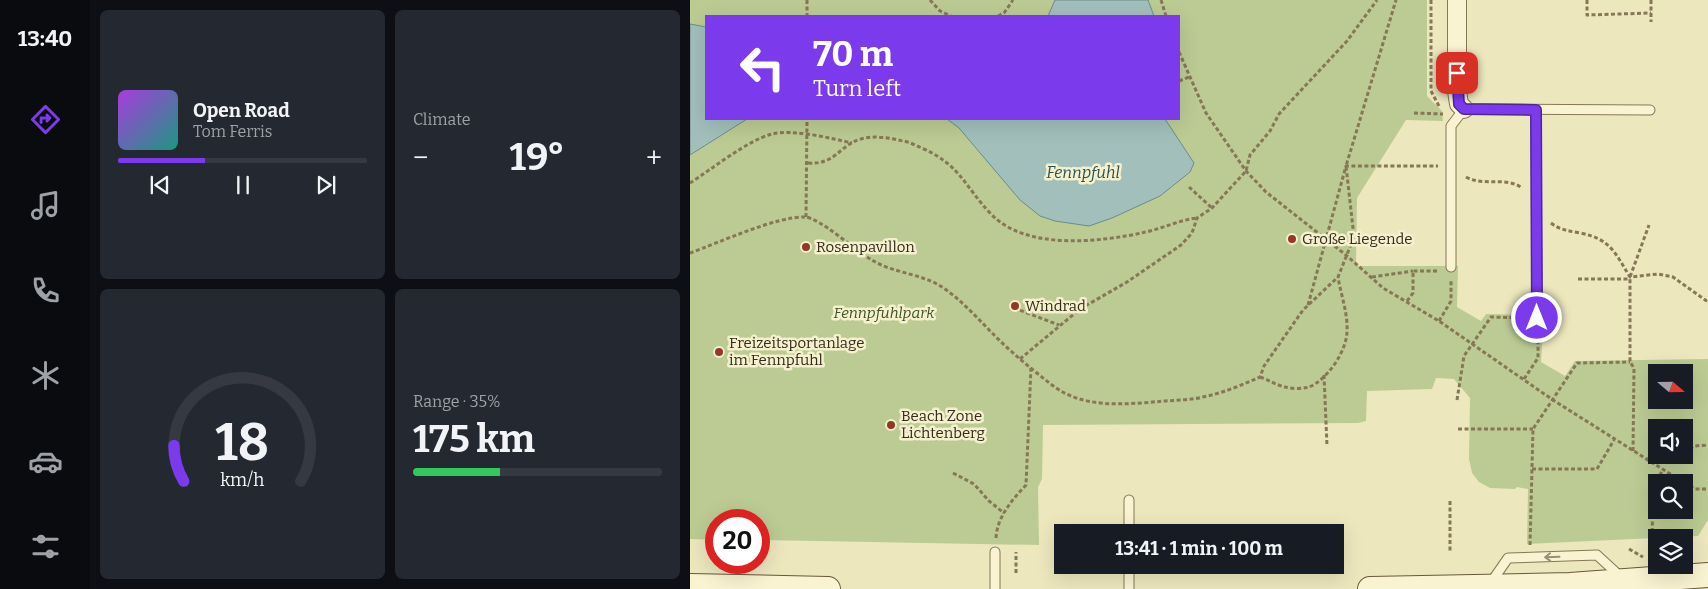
<!DOCTYPE html>
<meta charset="utf-8">
<style>
:root{--surface:#171b24;--page:#242831;--text:#f1f3f6;--muted:#9ea1a6;--line:#363941;--accent:#7c3aed}
body{margin:0;font-family:Bitter,serif;background:var(--page);color:var(--text);height:100vh;display:flex;flex-direction:column;font-size:19px;white-space:nowrap}
*{box-sizing:border-box;margin:0}
p{font-size:16px;color:var(--muted)}
.icon{flex:none;width:28px;height:28px;fill:none;stroke:currentColor;stroke-width:2;stroke-linecap:round;stroke-linejoin:round}
.map{position:relative;flex:1;overflow:hidden}
.drawer{display:flex;flex-direction:column;gap:10px;padding:10px;background:#0d0f14;width:600px}
.drawer>*{flex:none}
.hud{position:absolute;left:15px;top:15px;width:475px;height:105px;border-radius:0px;box-shadow:0 5px 20px #0002;background:#7c3aed;color:#fff;overflow:hidden}
.needle{width:32px;rotate:110deg}
.fabs{position:absolute;left:958px;top:364px;display:grid;gap:10px}
.fabs a{display:grid;place-items:center;width:45px;height:45px;border-radius:0px;background:var(--surface);box-shadow:0 5px 20px #0002;font-size:25px}
.speed{position:absolute;left:15px;top:509px;display:flex;gap:10px;font-size:25px;font-weight:700;text-align:center}
.speed>*{display:grid;place-content:center;width:65px;height:65px;border-radius:50%;background:var(--surface);box-shadow:0 5px 20px #0002;line-height:1}
.speed .limit{border:8px solid #d22;background:#fff;color:#111}
.pin{position:absolute;display:grid;place-items:center;width:42px;height:42px;color:#fff;margin:-21px;border-radius:10px;box-shadow:0 2px 8px #0006}
.me{position:absolute;width:55px;margin:-28px;rotate:0deg;stroke-linejoin:round;filter:drop-shadow(0 0 4px #0008)}
.turn{display:flex;align-items:center;gap:18px;height:105px;padding:0 25px;font-size:22px}
.turn .icon{width:65px;height:65px;stroke-width:2.5}
.turn b{display:block;font-size:35px;line-height:42px}
.big{font-size:38px;font-weight:700;line-height:1.1}
.drawer .widget{flex:1;display:flex;flex-direction:column;justify-content:center;gap:8px;min-width:0;padding:0 18px;border-radius:8px;background:var(--page)}
.drawer .dial{align-items:center;gap:0}
.dial svg{height:130px;overflow:visible;fill:none;stroke:var(--line);stroke-width:7;stroke-linecap:round;text-anchor:middle}
.dial text{fill:var(--text);stroke:none}
.song{display:flex;align-items:center;gap:15px}
.cover{width:60px;height:60px;border-radius:8px;background:linear-gradient(135deg,hsl(280 70% 55%),hsl(170 70% 35%))}
.played{height:5px;border-radius:2px;background:linear-gradient(90deg,var(--accent) 35%,var(--line) 35%)}
.keys{display:flex;justify-content:space-around;direction:ltr}
.heat{display:flex;justify-content:space-between;align-items:center;font-size:28px;direction:ltr}
.charge{height:8px;border-radius:4px;background:linear-gradient(90deg,#34c759 35%,var(--line) 0)}
.drawer .tiles{flex:1;display:grid;gap:10px;grid-template-columns:repeat(2,1fr)}
.trip{position:absolute;left:364px;top:524px;width:290px;height:50px;border-radius:0px;background:var(--surface);box-shadow:0 5px 20px #0002;font-weight:700;line-height:50px;text-align:center}
main{display:flex;flex:1;min-height:0}
.tab-bar{display:flex;flex-direction:column;width:90px;justify-content:space-around;align-items:center;background:#090b0e;color:var(--muted)}
.tab-bar .icon{width:35px;height:35px}
.tab-bar .on{color:var(--accent)}
.tab-bar b{font-size:22px;color:var(--text)}
.map>svg:first-child{display:block}
.green{fill:#bccb93;fill-rule:evenodd}
.water{fill:#a2bfbb;stroke:#698d89}
.lines{fill:none;stroke-linecap:round;stroke-linejoin:round}
.service-casing{stroke:#867757;stroke-width:11}
.minor-casing{stroke:#867757;stroke-width:20}
.secondary-casing{stroke:#67583a;stroke-width:26}
.path{stroke:#867757;stroke-width:3;stroke-dasharray:4 2.5;stroke-linecap:butt}
.service{stroke:#f9f3d1;stroke-width:9}
.minor{stroke:#f9f3d1;stroke-width:18}
.secondary{stroke:#f9f3d1;stroke-width:24}
.oneway{stroke:#979076}
.route-casing{stroke:#51269a;stroke-width:12}
.route{stroke:#7c3aed;stroke-width:9}
.poi-dot{fill:#953727;stroke:#f5f0ce;stroke-width:2}
.labels{text-anchor:middle;dominant-baseline:central;stroke-width:5;stroke-linejoin:round;paint-order:stroke}
.poi-label{font-size:15px;fill:#352c1c;stroke:#f5f0ce;text-anchor:start}
.park-label{font-size:15px;font-style:italic;fill:#3e5122;stroke:#f5f0ce}
.water-label{font-size:16px;font-style:italic;fill:#2b5155;stroke:#f5f0ce}
</style>
<main>
<nav class="tab-bar">
<b>13:40</b>
<svg class="icon on" aria-label="directions" viewBox="0 0 24 24"><path d="M12 3l9 9-9 9-9-9zM9 14v-3h6M13 9l2 2-2 2"/></svg>
<svg class="icon" aria-label="music" viewBox="0 0 24 24"><path d="M9 18V5l10-2v13"/><circle cx="6" cy="18" r="3"/><circle cx="16" cy="16" r="3"/></svg>
<svg class="icon" aria-label="phone" viewBox="0 0 24 24"><path d="M5 4h4l2 5-3 2q2 4 5 5l2-3 5 2v4C11 20 4 13 5 4z"/></svg>
<svg class="icon" aria-label="climate" viewBox="0 0 24 24"><path d="M12 3v18M4 7l16 10M4 17L20 7"/></svg>
<svg class="icon" aria-label="car" viewBox="0 0 24 24"><path d="M5 17H2v-5l4-1 3-4h7l3 4 3 1v5h-3M9 17h6M6 11h13"/><circle cx="7" cy="17" r="2"/><circle cx="17" cy="17" r="2"/></svg>
<svg class="icon" aria-label="filters" viewBox="0 0 24 24"><path d="M4 7h16M4 17h16"/><circle cx="9" cy="7" r="2"/><circle cx="15" cy="17" r="2"/></svg>
</nav>
<section class="drawer">
<div class="tiles">
<div class="widget">
<div class="song"><i class="cover"></i><div><b>Open Road</b><p>Tom Ferris</p></div></div>
<div class="played"></div>
<div class="keys"><svg class="icon" aria-label="previous" viewBox="0 0 24 24"><path d="M18 5L8 12l10 7zM5 5v14"/></svg><svg class="icon" aria-label="pause" viewBox="0 0 24 24"><path d="M8 5v14M16 5v14"/></svg><svg class="icon" aria-label="next" viewBox="0 0 24 24"><path d="M6 5l10 7-10 7zM19 5v14"/></svg></div>
</div>
<div class="widget"><p>Climate</p>
<div class="heat"><a>−</a><b class="big">19°</b><a>+</a></div>
</div>
<div class="widget dial"><svg viewBox="0 0 100 80">
<path d="M14 69A42 42 0 1 1 86 69"/>
<path d="M14 69A42 42 0 0 1 8 47" stroke="#7c3aed"/>
<text x="50" y="56" font-size="32" font-weight="700">18</text>
<text x="50" y="72" font-size="11">km/h</text>
</svg></div>
<div class="widget"><p>Range · 35%</p><b class="big">175 km</b><div class="charge"></div></div>
</div>
</section>
<div class="map">
<svg width="1018" height="589" viewBox="0 0 1018 589">
<rect width="100%" height="100%" fill="#ede7be"/>
<!-- green -->
<path class="green" d="M0,0h737v96l15,15 1,10 -37,-1 -49,78 -1,68h102l-1,41 24,14 5,-7 58,1 -3,47 24,14 10,-15 133,-2v161l-10,16 -171,8 1,-55 -11,-2 -2,2 -25,-1 -11,-6 -7,-9 -3,-14 1,-61 -16,-19 -18,-1 -4,11 -65,2 -1,30 -8,2 -315,2 -1,54 -4,8 1,58 -280,-5v-20h-43v20l-26,-1zM16,16h473v103h-473zM966,372h28v28h-28zM966,428h28v27h-28zM966,482h28v28h-28z"/>
<!-- water -->
<g class="water">
<path d="M365,0h93l6,16h-106z"/>
<path d="M0,24l16,3v92h41l-57,36z"/>
<path d="M257,119h218l29,44 -4,9 -30,24 -48,22 -23,8 -34,-5 -15,-5 -20,-16 -61,-72z"/>
</g>
<g class="lines">
<defs>
<g id="service">
<path d="M846,110l1,208"/>
<path d="M761,267v-141l13,-17 186,1"/>
<path d="M439,500v32"/>
<path d="M800,584l18,-26 89,-3 25,23"/>
<path d="M305,589v-37"/>
<path d="M439,589v-24"/>
</g>
<path id="minor" d="M767,0v91l2,13 5,5"/>
<g id="secondary">
<path d="M0,586l138,3"/>
<path d="M680,589l200,-4 138,-10"/>
</g>
</defs>
<!-- service casing -->
<use href="#service" class="service-casing"/>
<!-- minor casing -->
<use href="#minor" class="minor-casing"/>
<!-- secondary casing -->
<use href="#secondary" class="secondary-casing"/>
<!-- path -->
<g class="path">
<path d="M117,0v16"/>
<path d="M240,0l10,11 11,5"/>
<path d="M471,0l5,16"/>
<path d="M741,0v91l9,17"/>
<path d="M897,0v15l64,-2"/>
<path d="M961,0v22"/>
<path d="M308,16l6,-3 9,-13"/>
<path d="M489,52l27,61 40,58 20,21 80,63 37,33 56,33 114,79 130,82"/>
<path d="M489,81l10,-4"/>
<path d="M724,113l29,1"/>
<path d="M118,163c28,2 31,-18 53,-24 13,-4 29,-1 42,2 7,1 14,5 21,8 37,17 41,38 67,65 35,37 110,28 155,18 18,-4 33,-12 51,-14"/>
<path d="M776,177c18,10 40,-1 56,11"/>
<path d="M0,183c22,-14 58,-43 82,-49 22,-5 58,4 80,9"/>
<path d="M499,187l23,21"/>
<path d="M116,217l1,-98"/>
<path d="M861,223c9,7 18,8 29,10 31,6 35,20 50,44l28,-3 15,3 35,25"/>
<path d="M0,253c28,-10 87,-37 115,-36 15,1 51,34 67,43 22,14 51,13 73,29 25,18 43,42 66,62 13,12 27,23 41,34 32,25 76,19 113,16 13,-1 26,-1 38,-4 20,-4 39,-12 57,-20l4,-11 39,-56 35,-33 16,-40 -8,-71 50,-166"/>
<path d="M682,277l41,-6"/>
<path d="M888,279h52"/>
<path d="M717,301l6,-8v-22h24"/>
<path d="M618,305l38,-139h92"/>
<path d="M324,308l45,17"/>
<path d="M749,321l12,-20v-21"/>
<path d="M330,359l60,-50 47,-27 54,-37 11,-12 5,-15 15,-10 34,-37 4,-16 20,-24 9,-17 68,-73 30,-41"/>
<path d="M634,375l3,71"/>
<path d="M570,377c9,3 16,8 25,10 7,2 17,2 24,0 18,-7 38,-36 38,-56 1,-17 -6,-36 -9,-54"/>
<path d="M834,379l14,-21v-27"/>
<path d="M767,400l7,-44 27,-39 32,1"/>
<path d="M768,429h75"/>
<path d="M943,451l1,-83 -4,-6v-85l19,-52"/>
<path d="M994,452l10,-6 14,-1"/>
<path d="M957,461l9,-14"/>
<path d="M842,469h65l17,-29"/>
<path d="M263,473l21,11 15,17 15,12"/>
<path d="M994,483l11,6h13"/>
<path d="M760,501v52"/>
<path d="M306,538c1,-21 16,-38 30,-53l5,-118"/>
<path d="M840,545l3,-116 44,-66 53,-1"/>
<path d="M962,545l1,-59 10,-16"/>
<path d="M939,549l14,8"/>
<path d="M326,573v-21"/>
</g>
<!-- service -->
<use href="#service" class="service"/>
<!-- minor -->
<use href="#minor" class="minor"/>
<!-- secondary -->
<use href="#secondary" class="secondary"/>
</g>
<!-- one-way arrows -->
<defs><path id="oneway-shaft" d="M-6 0H5M1.5-3L5.5 0L1.5 3" fill="none" stroke-width="1.6" stroke-linecap="round" stroke-linejoin="round" transform="scale(1.25)"/></defs>
<use class="oneway" href="#oneway-shaft" transform="translate(862 557) rotate(178)"/>
<g class="lines">
<defs>
<path id="route" d="M767,73l2,31 5,5 72,1 1,208"/>
</defs>
<!-- route casing -->
<use href="#route" class="route-casing"/>
<!-- route -->
<use href="#route" class="route"/>
</g>
<!-- markers -->
<g class="poi-dot">
<circle cx="602" cy="239" r="5"/>
<circle cx="116" cy="247" r="5"/>
<circle cx="325" cy="306" r="5"/>
<circle cx="29" cy="352" r="5"/>
<circle cx="201" cy="425" r="5"/>
</g>
<g class="labels">
<!-- poi labels -->
<g class="poi-label">
<text x="612" y="239">Große Liegende</text>
<text x="126" y="247">Rosenpavillon</text>
<text x="335" y="306">Windrad</text>
<text x="39" y="343">Freizeitsportanlage<tspan x="39" dy="17">im Fennpfuhl</tspan></text>
<text x="211" y="416">Beach Zone<tspan x="211" dy="17">Lichtenberg</tspan></text>
</g>
<!-- park labels -->
<g class="park-label">
<text x="194" y="313">Fennpfuhlpark</text>
</g>
<!-- water labels -->
<g class="water-label">
<text x="393" y="172">Fennpfuhl</text>
</g>
</g>
</svg>
<div class="fabs">
<a><svg class="needle" viewBox="-14 -14 28 28"><path d="M0-13l5 13h-10z" fill="#e53935"/><path d="M0 13l5-13h-10z" fill="#9ea1a6"/></svg></a>
<a><svg class="icon" aria-label="sound" viewBox="0 0 24 24"><path d="M4 9h4l5-4v14l-5-4H4zM17 9q2 3 0 6"/></svg></a>
<a><svg class="icon" aria-label="search" viewBox="0 0 24 24"><circle cx="10" cy="10" r="6"/><path d="M15 15l6 6"/></svg></a>
<a><svg class="icon" aria-label="layers" viewBox="0 0 24 24"><path d="M12 4l9 5-9 5-9-5zM3 14l9 5 9-5"/></svg></a>
</div>
<div class="speed"><div class="limit">20</div></div>
<div class="pin" style="left:767px;top:73px;background:#d93025"><svg class="icon" aria-label="arrive" viewBox="0 0 24 24"><path d="M6 21V4h12l-3 4 3 4H6"/></svg></div>
<svg class="me" style="left:847px;top:318px" viewBox="-20 -20 40 40"><circle r="17" fill="#7c3aed" stroke="#fff" stroke-width="3"/><path d="M0-11L8 9 0 5-8 9z" fill="#fff"/></svg>
<div class="trip">13:41 · 1 min · 100 m</div>
<div class="hud">
<div class="turn"><svg class="icon" aria-label="left" viewBox="0 0 24 24"><path d="M17 20v-9H6M10 6l-5 5 5 5"/></svg><div><b>70 m</b>Turn left</div></div>
</div>
</div>
</main>
